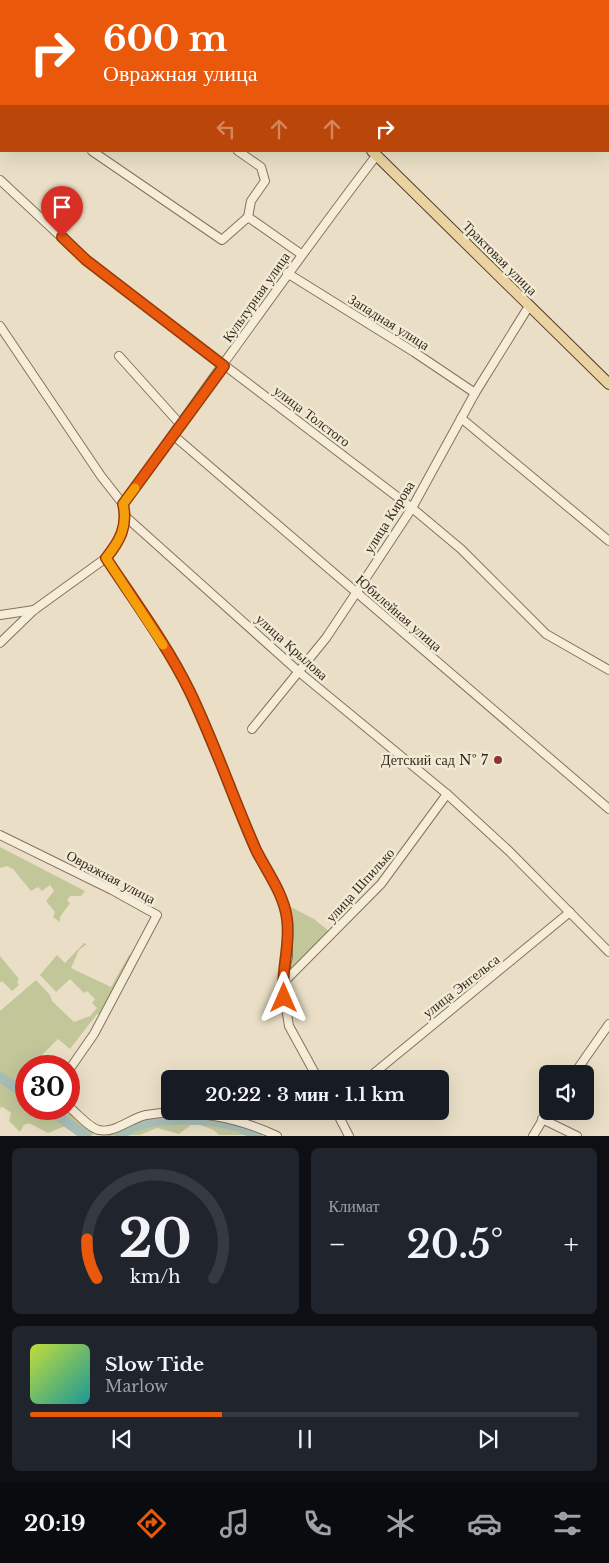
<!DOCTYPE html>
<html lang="ru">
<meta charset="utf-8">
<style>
:root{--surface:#171b24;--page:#20242c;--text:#f1f3f6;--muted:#9ea1a6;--line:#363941;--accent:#ea580c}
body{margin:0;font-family:"Libre Baskerville",serif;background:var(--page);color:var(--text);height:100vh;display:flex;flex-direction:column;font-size:19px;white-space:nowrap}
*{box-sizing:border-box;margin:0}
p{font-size:16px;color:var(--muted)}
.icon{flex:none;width:28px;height:28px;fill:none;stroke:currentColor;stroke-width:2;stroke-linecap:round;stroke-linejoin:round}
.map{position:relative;height:1136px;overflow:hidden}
.drawer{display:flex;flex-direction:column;gap:12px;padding:12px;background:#0d0f14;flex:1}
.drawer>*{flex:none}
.guide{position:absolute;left:0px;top:0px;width:610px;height:152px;box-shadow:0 5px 20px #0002;background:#ea580c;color:#fff;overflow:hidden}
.tools{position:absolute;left:539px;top:1065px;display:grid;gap:10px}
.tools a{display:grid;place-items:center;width:55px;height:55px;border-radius:8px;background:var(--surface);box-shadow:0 5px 20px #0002;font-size:25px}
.speed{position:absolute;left:15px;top:1055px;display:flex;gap:10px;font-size:25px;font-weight:700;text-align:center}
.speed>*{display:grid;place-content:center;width:65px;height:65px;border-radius:50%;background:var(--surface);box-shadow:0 5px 20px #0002;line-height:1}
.speed .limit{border:8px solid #d22;background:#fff;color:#111}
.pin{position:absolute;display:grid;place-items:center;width:42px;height:42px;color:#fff;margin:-51px -21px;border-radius:50% 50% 50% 0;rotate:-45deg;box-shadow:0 0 5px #0007}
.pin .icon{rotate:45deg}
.me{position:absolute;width:55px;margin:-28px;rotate:0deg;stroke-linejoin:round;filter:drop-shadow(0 0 4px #0008)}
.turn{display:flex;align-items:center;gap:18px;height:105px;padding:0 20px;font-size:22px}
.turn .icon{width:65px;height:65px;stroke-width:2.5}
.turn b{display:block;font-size:35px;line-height:42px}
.lanes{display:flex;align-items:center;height:48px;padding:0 20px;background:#0003;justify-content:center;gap:25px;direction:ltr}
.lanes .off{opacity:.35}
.big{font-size:38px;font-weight:600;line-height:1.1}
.drawer .widget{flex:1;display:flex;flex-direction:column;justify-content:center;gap:8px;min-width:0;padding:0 18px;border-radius:8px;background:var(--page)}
.drawer .dial{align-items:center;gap:0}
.dial svg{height:130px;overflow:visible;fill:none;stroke:var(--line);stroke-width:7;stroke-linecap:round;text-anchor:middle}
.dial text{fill:var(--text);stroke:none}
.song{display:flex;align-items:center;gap:15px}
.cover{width:60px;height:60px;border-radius:8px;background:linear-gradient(135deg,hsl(70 70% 55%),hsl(180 70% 35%))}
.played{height:5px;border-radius:2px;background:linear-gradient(90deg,var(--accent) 35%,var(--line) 35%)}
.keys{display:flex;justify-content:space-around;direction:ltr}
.heat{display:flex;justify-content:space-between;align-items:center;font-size:28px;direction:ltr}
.drawer .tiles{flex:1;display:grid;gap:12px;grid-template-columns:1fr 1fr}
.widget:last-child{grid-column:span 2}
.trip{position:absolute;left:161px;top:1070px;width:288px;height:50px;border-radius:8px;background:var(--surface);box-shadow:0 5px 20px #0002;font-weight:600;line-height:50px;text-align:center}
.dock{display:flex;height:80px;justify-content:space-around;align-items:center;background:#090b0e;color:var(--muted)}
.dock .icon{width:35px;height:35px}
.dock .on{color:var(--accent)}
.dock b{font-size:22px;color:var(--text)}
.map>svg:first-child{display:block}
.green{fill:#c2c79a}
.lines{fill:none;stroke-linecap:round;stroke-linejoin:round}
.river{stroke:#a7beb7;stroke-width:10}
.minor-casing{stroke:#84725d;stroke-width:10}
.major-casing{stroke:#524031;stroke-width:12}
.minor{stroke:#f6edd8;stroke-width:8}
.major{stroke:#ead3a1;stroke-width:10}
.route-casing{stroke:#983908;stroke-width:12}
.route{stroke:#ea580c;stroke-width:9}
.slow{stroke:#f59e0b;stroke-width:9}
.poi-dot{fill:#8e3233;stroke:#f2ead5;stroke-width:2}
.labels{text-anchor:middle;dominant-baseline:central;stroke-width:5;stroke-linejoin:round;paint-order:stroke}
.street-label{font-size:14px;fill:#352a20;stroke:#f2ead5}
.poi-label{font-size:14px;fill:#352a20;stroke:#f2ead5;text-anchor:end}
</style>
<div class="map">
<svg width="609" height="1136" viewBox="0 0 609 1136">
<rect width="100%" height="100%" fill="#eadfc6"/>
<!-- green -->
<g class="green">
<path d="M0,847l85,44 -4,5h-11l-3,4 3,3 -10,14v5l-7,-5 2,-5 -9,-11 8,-10 -4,-6 -8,6 -4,-4 -7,4 -18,-22 -6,-3 -7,2z"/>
<path d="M287,905l27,14 17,14 -44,42 4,-37z"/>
<path d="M84,943l3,1 -8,6 -8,18 40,19 18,-32h5l-32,61 -5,-2 -27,35 -12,-10 -17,17 12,10h-27v43h39l4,5 7,-1 11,9 7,13h-15l-14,-9 -17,7 -19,-10 -5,2 -4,7 -11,-11 2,-8 -8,-6 -3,1v-97l36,-31 14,15 2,6 22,21 16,-6 7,-8 -5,-5 3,-4 -8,-8 -3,2 -14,-14 -14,13 -16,-17 17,-20 8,8z"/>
<path d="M0,956l19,23 -2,3 2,3 -7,6 -10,-10 -2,2z"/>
<path d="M185,1114l7,10 -13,10 -22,-6 -17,7 -32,1 1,-4 16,-7 21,-3 3,-5z"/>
<path d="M202,1118l24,2 47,15h-54l-5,-5 -19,-7z"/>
</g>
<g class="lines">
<!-- river -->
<g class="river">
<path d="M0,1077l26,17"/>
<path d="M48,1109l38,27"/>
<path d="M120,1136c22,-22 88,-18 116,-10 7,2 14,6 21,10"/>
</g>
<defs>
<g id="minor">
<path d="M53,1v-1"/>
<path d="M145,1l2,-1"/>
<path d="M0,123l1,-2"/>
<path d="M92,151l130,89 26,-23 53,37"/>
<path d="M238,151l23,16 4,14 -14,20 -3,16"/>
<path d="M0,180l86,80 326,248 49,41 85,85 63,36"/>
<path d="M287,273l127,79 61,41"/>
<path d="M0,326l101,150 22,28 3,13 173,155 148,122 62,57 100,101"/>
<path d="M119,356l61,68"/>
<path d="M461,418l148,123"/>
<path d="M173,435l436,374"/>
<path d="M123,504c84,-117 166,-234 253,-348"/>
<path d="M106,558l63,96 21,38 67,159 26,50 4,18 1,38 -6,26 7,43 29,53"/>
<path d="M0,615l34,-5"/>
<path d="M0,643l34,-33 72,-52 16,-24 4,-17"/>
<path d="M252,729l74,-91 30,-45 56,-85 63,-115 54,-87"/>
<path d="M0,835l112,55 45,25 -63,119 -25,36"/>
<path d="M283,983l98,-99 66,-90"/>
<path d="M574,1074l35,-50"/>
<path d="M367,1079l203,-167"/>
<path d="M69,1107c8,6 20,21 30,23 15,4 32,-12 47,-15 44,-7 91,2 131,21"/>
<path d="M336,1111l13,25"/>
<path d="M542,1119l35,17"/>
<path d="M533,1136l15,-25"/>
</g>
<g id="major">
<path d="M225,0l1,1"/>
<path d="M372,151l237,233"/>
</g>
</defs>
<!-- minor casing -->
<use href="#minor" class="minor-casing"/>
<!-- major casing -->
<use href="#major" class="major-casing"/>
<!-- minor -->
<use href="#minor" class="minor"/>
<!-- major -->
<use href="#major" class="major"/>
</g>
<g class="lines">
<defs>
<path id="route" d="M62,237l24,23 138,106 -101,138c5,22 -3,37 -17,54 29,44 61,87 84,134 25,52 43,106 66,158 11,22 28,44 31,69 4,27 -7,53 -3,79"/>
</defs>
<!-- route casing -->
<use href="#route" class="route-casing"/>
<!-- route -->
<use href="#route" class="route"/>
<!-- slow -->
<path class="slow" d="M135,488l-12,16c5,22 -3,37 -17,54l57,87"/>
</g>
<!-- markers -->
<circle class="poi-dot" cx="498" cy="760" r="5"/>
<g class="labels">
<!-- street labels -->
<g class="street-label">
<text transform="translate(500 258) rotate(45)">Трактовая улица</text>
<text transform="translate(256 297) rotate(-55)">Культурная улица</text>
<text transform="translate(389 322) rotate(32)">Западная улица</text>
<text transform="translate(312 416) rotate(37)">улица Толстого</text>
<text transform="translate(389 517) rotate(-58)">улица Кирова</text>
<text transform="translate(399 613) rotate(41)">Юбилейная улица</text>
<text transform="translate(292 647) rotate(42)">улица Крылова</text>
<text transform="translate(111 877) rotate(28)">Овражная улица</text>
<text transform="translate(360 885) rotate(-48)">улица Шпилько</text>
<text transform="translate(461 986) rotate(-38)">улица Энгельса</text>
</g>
<!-- poi labels -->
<g class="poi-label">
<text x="488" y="760">Детский сад № 7</text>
</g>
</g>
</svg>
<div class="tools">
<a><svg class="icon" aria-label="sound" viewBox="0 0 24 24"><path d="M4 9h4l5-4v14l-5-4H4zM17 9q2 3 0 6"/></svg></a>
</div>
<div class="speed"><div class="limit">30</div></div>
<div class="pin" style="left:62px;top:237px;background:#d93025"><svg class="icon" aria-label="arrive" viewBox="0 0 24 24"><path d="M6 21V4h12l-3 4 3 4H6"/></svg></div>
<svg class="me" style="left:284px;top:998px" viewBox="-20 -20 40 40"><path d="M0-17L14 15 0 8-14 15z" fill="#ea580c" stroke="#fff" stroke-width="4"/></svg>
<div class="trip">20:22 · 3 мин · 1.1 km</div>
<div class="guide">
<div class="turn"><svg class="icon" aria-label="right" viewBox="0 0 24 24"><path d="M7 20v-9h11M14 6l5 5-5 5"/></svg><div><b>600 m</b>Овражная улица</div></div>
<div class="lanes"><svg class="icon off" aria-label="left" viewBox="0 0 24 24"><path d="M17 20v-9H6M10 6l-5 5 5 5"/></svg><svg class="icon off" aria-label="ahead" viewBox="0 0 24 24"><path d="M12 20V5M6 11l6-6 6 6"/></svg><svg class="icon off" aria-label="ahead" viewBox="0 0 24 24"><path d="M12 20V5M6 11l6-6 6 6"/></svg><svg class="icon" aria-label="right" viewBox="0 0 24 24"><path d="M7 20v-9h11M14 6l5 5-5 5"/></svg></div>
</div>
</div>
<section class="drawer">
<div class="tiles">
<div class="widget dial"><svg viewBox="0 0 100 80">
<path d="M14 69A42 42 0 1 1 86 69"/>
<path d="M14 69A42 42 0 0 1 8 45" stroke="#ea580c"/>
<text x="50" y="56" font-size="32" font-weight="700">20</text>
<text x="50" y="72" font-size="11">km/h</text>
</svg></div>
<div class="widget"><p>Климат</p>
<div class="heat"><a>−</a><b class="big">20.5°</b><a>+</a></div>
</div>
<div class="widget">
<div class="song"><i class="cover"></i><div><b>Slow Tide</b><p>Marlow</p></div></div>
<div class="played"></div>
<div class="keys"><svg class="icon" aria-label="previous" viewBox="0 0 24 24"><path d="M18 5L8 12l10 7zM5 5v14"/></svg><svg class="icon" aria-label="pause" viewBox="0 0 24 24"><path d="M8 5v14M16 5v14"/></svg><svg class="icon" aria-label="next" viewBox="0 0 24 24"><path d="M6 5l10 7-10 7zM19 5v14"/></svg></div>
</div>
</div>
</section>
<nav class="dock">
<b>20:19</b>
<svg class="icon on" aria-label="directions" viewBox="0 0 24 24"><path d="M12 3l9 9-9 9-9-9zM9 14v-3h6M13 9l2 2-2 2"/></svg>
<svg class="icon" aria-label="music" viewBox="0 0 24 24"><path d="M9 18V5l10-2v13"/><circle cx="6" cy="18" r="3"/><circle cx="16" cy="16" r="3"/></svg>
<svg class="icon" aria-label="phone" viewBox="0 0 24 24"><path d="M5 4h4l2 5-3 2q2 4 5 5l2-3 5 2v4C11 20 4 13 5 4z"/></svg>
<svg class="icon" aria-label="climate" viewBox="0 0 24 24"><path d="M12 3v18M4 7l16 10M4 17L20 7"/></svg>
<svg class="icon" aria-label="car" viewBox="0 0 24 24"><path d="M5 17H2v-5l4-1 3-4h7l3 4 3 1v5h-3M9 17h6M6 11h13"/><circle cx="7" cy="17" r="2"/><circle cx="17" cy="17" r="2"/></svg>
<svg class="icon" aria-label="filters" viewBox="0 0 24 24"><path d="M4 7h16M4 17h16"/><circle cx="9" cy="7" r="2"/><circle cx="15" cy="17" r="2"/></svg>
</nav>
